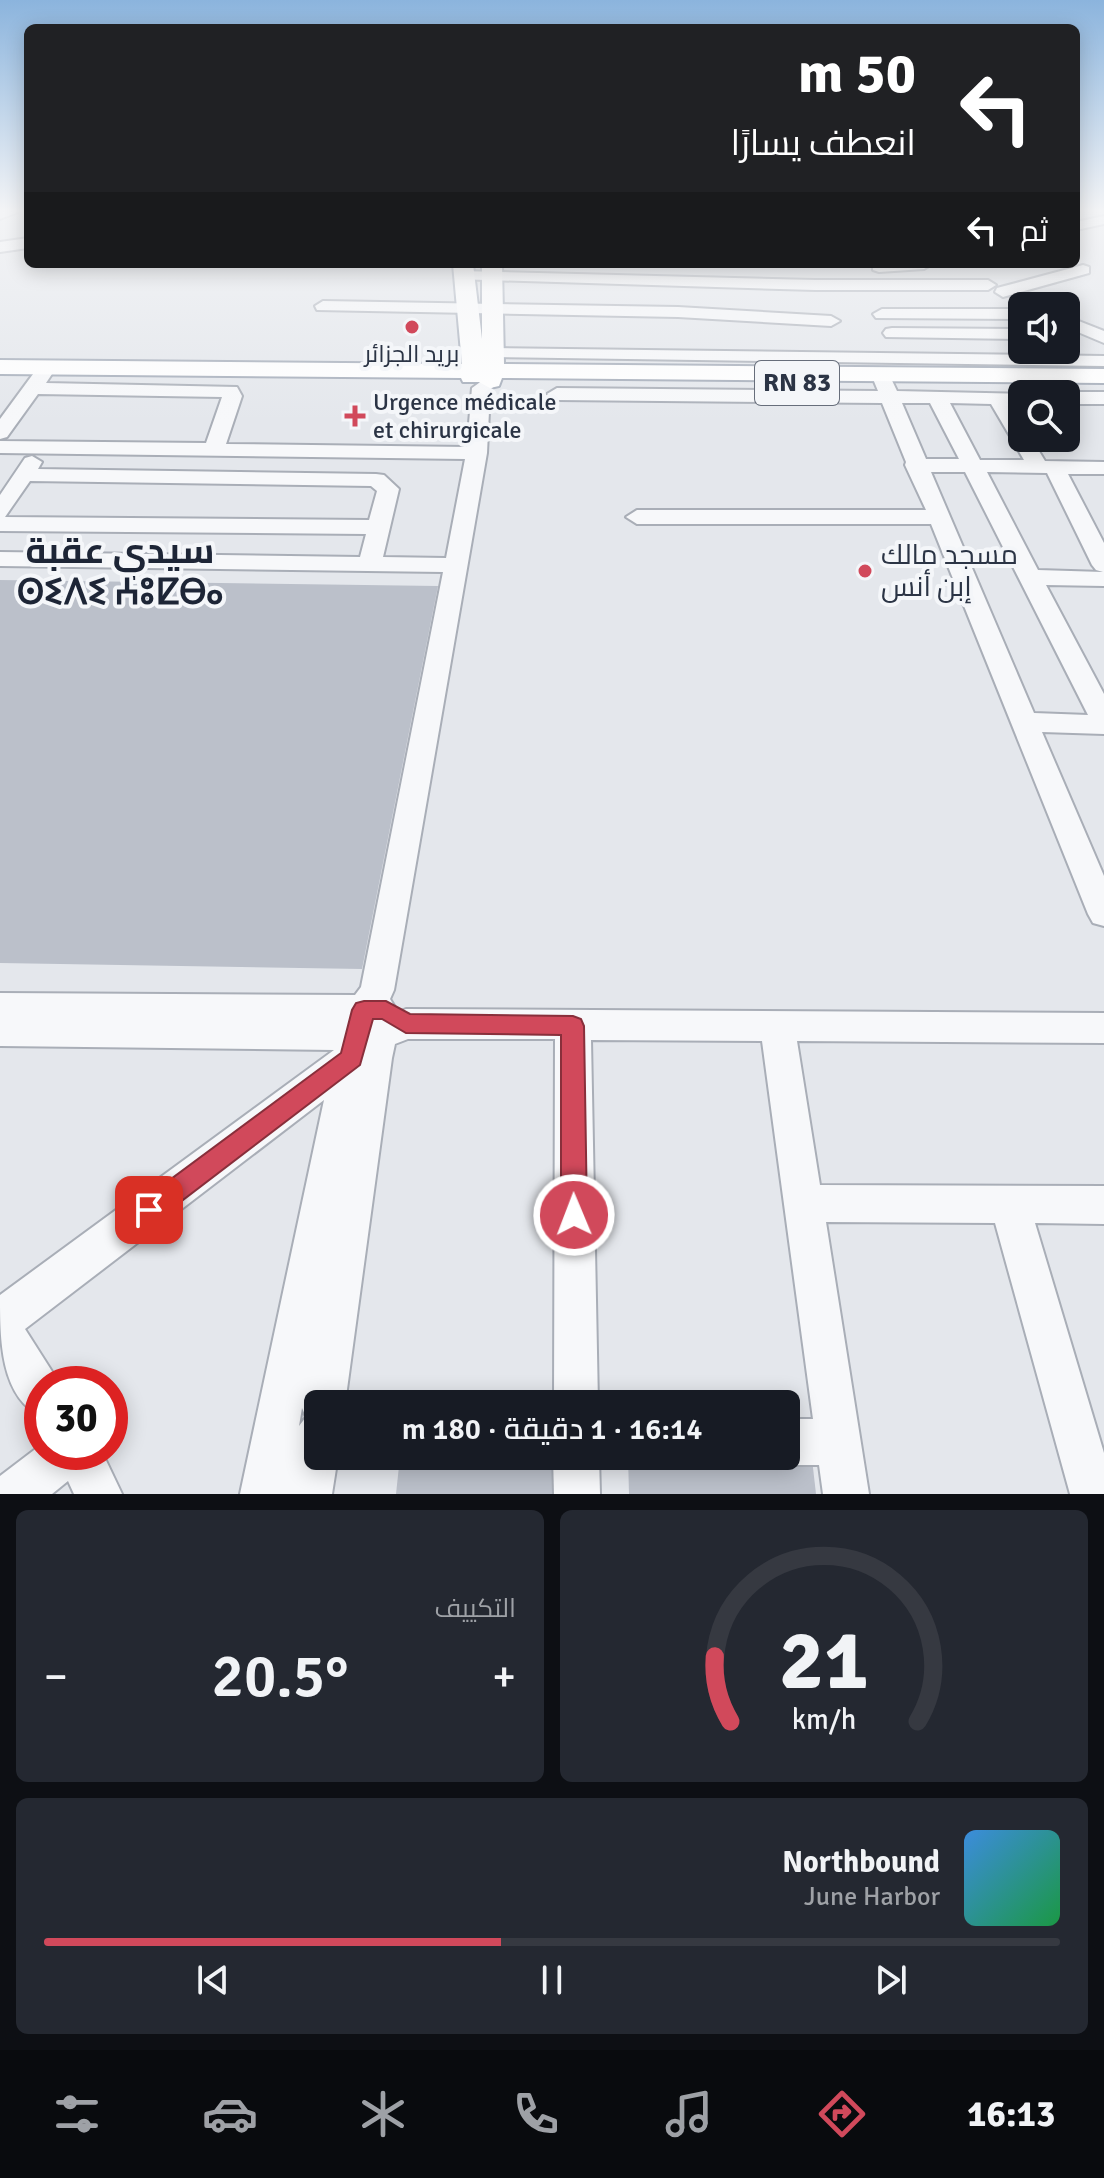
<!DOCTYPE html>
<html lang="ar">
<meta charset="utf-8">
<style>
:root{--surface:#171b24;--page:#242831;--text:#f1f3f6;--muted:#9ea1a6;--line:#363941;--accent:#d1495b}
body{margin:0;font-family:Signika,Cairo,"Noto Sans Tifinagh",sans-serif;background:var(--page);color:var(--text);direction:rtl;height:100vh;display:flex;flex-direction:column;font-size:30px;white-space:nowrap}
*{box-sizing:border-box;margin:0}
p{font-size:26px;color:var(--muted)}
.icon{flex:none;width:44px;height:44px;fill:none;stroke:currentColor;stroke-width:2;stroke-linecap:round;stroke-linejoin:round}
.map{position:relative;height:1494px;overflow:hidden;direction:ltr}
.side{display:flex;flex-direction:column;gap:16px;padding:16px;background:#0d0f14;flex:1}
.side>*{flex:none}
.hud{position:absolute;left:24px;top:24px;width:1056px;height:244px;border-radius:12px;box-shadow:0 4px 20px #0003;direction:rtl;background:#202124;color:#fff;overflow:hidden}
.controls{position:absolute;left:1008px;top:292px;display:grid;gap:16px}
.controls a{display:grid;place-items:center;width:72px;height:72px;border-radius:12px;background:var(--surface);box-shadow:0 4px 20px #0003;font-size:40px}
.speed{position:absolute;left:24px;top:1366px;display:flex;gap:16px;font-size:40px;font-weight:700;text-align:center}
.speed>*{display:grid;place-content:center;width:104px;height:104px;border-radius:50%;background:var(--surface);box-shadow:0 4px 20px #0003;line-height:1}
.speed .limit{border:12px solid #d22;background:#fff;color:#111}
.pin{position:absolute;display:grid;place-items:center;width:68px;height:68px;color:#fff;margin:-34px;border-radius:16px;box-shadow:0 4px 12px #0006}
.me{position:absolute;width:88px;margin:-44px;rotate:359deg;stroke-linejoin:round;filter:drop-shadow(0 0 6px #0008)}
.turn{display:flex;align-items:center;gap:28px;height:168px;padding:0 32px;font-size:36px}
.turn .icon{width:104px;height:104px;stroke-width:2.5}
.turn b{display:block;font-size:56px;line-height:68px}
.then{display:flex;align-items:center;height:76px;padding:0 32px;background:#0003;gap:16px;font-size:30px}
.big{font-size:60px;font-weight:600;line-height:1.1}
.side .widget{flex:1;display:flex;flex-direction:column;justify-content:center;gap:12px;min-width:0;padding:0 28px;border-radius:12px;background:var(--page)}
.side .dial{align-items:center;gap:0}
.dial svg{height:208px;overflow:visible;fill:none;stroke:var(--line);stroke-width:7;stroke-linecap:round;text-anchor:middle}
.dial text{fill:var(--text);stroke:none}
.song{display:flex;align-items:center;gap:24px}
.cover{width:96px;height:96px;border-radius:12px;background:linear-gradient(135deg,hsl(210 70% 55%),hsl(140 70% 35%))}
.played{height:8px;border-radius:4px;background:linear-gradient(90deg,var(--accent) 45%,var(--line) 45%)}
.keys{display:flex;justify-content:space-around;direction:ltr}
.heat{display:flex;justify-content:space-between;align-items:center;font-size:44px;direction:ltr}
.side .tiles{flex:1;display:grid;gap:16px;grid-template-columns:1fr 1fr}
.widget:last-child{grid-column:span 2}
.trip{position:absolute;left:304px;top:1390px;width:496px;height:80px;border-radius:12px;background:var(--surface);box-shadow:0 4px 20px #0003;font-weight:600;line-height:80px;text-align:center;direction:rtl}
.tabs{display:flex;height:128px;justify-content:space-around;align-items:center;background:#090b0e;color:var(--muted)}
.tabs .icon{width:56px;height:56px}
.tabs .active{color:var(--accent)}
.tabs b{font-size:36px;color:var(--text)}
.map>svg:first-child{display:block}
.building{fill:#bbc0ca}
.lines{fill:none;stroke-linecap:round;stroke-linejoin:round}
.minor-casing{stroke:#a9aeb7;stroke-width:4}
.major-casing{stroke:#a3abb8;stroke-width:4}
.minor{fill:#f7f8fa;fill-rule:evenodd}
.major{fill:#fff;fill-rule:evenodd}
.route{fill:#d1495b;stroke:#882f3b;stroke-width:2}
.poi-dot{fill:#d1495b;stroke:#f4f6f9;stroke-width:3}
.labels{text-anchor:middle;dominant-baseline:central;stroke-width:8;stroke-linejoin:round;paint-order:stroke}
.far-poi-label{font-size:24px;fill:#2b3445;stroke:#f4f6f9}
.shield{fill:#f4f6f9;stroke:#676e7b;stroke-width:2}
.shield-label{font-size:26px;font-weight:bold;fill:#2b3445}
.poi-label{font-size:28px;fill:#2b3445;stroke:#f4f6f9;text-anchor:start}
.district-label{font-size:36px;font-weight:bold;fill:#1d2536;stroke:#f4f6f9}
</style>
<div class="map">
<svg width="1104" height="1494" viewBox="0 0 1104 1494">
<rect width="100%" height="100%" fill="#e4e7ec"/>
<!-- building -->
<g class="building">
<path d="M0,580l438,6 -76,383 -362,-6z"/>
<path d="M628,1456l184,3 4,35h-187z"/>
<path d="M400,1457l167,4v33h-171z"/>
</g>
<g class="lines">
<defs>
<g id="minor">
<path d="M0,212h18l-18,7z"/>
<path d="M1104,216v8l-28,6v-8z"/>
<path d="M28,238v10l-28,4v-10z"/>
<path d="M873,264h59l-8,5 -45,3 -6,-2z"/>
<path d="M1083,265l6,2v6l-86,24 -8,-5 2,-4z"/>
<path d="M461,271l354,9h173l8,5 -8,5h-173l-360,-11v-6z"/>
<path d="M323,301l355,6 153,9 9,5 -9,5 -153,-9 -361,-7 -2,-4z"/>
<path d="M882,309h140v10l-146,-1 -3,-4z"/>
<path d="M1066,316l38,15v12l-38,-16z"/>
<path d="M892,328l130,1v10l-136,-2 -3,-4 3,-4z"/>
<path d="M494,348l610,8v10l-616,-9 -3,-4z"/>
<path d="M43,368l9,6 -6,9 191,4 5,9 -16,48 241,3 5,-59 18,-13 9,6 -9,9 -3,63 -93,537 -4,9 8,13 8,-3 698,4v30l-307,-2 23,144 284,1v38l-69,-1 69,230v41h-34l-75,-271 -169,-1 43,272h-46l-4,-29h-33l-16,-7 16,-2v-37h27l-51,-378 -171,-1 7,364h-44l1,-365h-147l-13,5 -3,14 -47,346h-27v52h20l-6,38h-92l84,-394 -299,229 35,55h-18v33c-42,-20 -42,-78 -42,-122l334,-245 -334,-4v-53l355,2 6,-8 82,-415 -443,-6v-14l360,5 6,-23 -366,-3v-36l25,-37 7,-2 10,6 -4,7 338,5 8,1 15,14 -16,68 63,1 19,-99 -465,-6v-12l206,2 16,-46 -184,-3 -31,43 -7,2v-20l36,-49zM30,481l341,5 6,5 -8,29 -364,-3zM302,1408l4,9 -7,9z"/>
<path d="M880,368l7,2 10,21 132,3h-7v10h-11l11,19v15h9l14,23 59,1v12h-36l36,69v43l-58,-1 58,109v40l-62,-2 62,144v50l-11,-3 -5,-9 -157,-390h-294l-11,-7 11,-7h289l-21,-45 1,-3 -24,-59 -325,-3 -10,-6 10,-6 321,3 -7,-17zM902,403h28l29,56h-33zM950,403l41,1 33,56h-44zM931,472h34l123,243 -54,-2zM987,472l60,1 45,92 4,5 7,2 -65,-2z"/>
<path d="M1066,392h38v12h-38v-10h-7z"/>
<path d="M42,1444v8h60l20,42h-48l-6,-13 -16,13h-52v-18z"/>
<path d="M553,1456h46l1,38h-46z"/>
</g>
<path id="major" d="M453,264h20l9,75v-75h20l2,100 600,5v14l-602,-5 -3,8 -9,2 -11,-6h-16l-2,-4 -461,-4v-14l462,4z"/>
</defs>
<!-- minor casing -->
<use href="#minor" class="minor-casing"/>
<!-- major casing -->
<use href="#major" class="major-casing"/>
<!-- minor -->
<use href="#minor" class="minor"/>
<!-- major -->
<use href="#major" class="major"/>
</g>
<!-- sky -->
<linearGradient id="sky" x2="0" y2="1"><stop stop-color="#8bb4dd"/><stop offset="0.5" stop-color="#f3f4f6"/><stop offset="1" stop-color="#f3f4f6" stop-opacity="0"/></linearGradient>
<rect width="1104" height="421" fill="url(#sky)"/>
<!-- route -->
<path class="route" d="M364,1001h22l24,13 163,2 8,3 3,7 3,189 -3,9 -10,3 -9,-3 -4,-9v-180l-155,-2 -24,-14h-9l-13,46 -202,154 -9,3 -9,-3 -4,-9 4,-8 201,-149 11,-43 4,-7z"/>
<!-- markers -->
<g class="poi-dot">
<circle cx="412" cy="327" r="8"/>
<path d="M351 404h8v8h8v8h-8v8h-8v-8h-8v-8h8z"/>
<circle cx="865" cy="571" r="8"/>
</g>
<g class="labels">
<!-- far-poi labels -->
<g class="far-poi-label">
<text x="412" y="354">بريد الجزائر</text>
<text x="373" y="402" text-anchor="start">Urgence médicale<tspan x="373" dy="28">et chirurgicale</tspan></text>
</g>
<!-- shield labels -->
<rect class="shield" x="755" y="361" width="84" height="44" rx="6"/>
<g class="shield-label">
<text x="797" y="383">RN 83</text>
</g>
<!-- poi labels -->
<g class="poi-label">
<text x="881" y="555">مسجد مالك<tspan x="881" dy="32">إبن أنس</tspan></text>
</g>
<!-- district labels -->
<g class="district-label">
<text x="120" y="551">سيدي عقبة<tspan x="120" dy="41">ⵙⵉⴷⵉ ⵄⵓⵇⴱⴰ</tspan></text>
</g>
</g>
</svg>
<div class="controls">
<a><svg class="icon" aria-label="sound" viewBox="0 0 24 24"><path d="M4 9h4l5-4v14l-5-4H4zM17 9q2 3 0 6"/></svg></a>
<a><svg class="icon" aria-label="search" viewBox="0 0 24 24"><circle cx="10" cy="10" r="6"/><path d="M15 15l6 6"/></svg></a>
</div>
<div class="speed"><div class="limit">30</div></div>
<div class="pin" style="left:149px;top:1210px;background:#d93025"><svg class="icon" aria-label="arrive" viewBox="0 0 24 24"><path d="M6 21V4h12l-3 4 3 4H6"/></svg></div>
<svg class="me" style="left:574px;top:1215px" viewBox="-20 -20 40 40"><circle r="17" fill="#d1495b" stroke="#fff" stroke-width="3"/><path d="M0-11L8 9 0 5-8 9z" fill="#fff"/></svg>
<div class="trip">16:14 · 1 دقيقة · 180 m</div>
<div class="hud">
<div class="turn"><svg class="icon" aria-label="left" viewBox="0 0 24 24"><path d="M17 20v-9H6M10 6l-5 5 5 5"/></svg><div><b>50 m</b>انعطف يسارًا</div></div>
<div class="then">ثم<svg class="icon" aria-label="left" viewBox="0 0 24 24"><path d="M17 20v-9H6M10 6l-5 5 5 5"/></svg></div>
</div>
</div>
<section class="side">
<div class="tiles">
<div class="widget dial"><svg viewBox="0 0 100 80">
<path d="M14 69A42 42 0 1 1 86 69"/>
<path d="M14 69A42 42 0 0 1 8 44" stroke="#d1495b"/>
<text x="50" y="56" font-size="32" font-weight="700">21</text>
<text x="50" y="72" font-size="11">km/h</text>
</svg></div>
<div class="widget"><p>التكييف</p>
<div class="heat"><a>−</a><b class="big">20.5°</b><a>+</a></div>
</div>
<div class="widget">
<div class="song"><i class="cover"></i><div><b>Northbound</b><p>June Harbor</p></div></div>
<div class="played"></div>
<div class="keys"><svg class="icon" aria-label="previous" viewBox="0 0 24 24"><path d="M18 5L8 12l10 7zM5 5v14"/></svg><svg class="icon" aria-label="pause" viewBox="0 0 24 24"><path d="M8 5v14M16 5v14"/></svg><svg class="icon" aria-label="next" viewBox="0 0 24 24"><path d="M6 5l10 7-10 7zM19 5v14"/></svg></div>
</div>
</div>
</section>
<nav class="tabs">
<b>16:13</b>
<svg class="icon active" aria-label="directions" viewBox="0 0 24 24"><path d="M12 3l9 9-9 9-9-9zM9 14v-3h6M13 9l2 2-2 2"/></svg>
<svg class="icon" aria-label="music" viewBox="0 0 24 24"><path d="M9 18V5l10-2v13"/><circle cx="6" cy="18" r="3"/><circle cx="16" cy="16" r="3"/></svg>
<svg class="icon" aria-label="phone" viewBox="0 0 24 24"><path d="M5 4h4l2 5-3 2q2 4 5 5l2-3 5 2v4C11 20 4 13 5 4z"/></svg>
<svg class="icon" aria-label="climate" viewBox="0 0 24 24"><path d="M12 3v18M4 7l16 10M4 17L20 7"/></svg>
<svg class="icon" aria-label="car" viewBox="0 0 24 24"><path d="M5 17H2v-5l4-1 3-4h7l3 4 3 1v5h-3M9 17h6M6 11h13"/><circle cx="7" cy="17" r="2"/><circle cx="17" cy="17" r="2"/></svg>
<svg class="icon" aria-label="filters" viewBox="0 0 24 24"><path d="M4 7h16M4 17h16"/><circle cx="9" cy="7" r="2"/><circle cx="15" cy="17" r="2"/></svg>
</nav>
